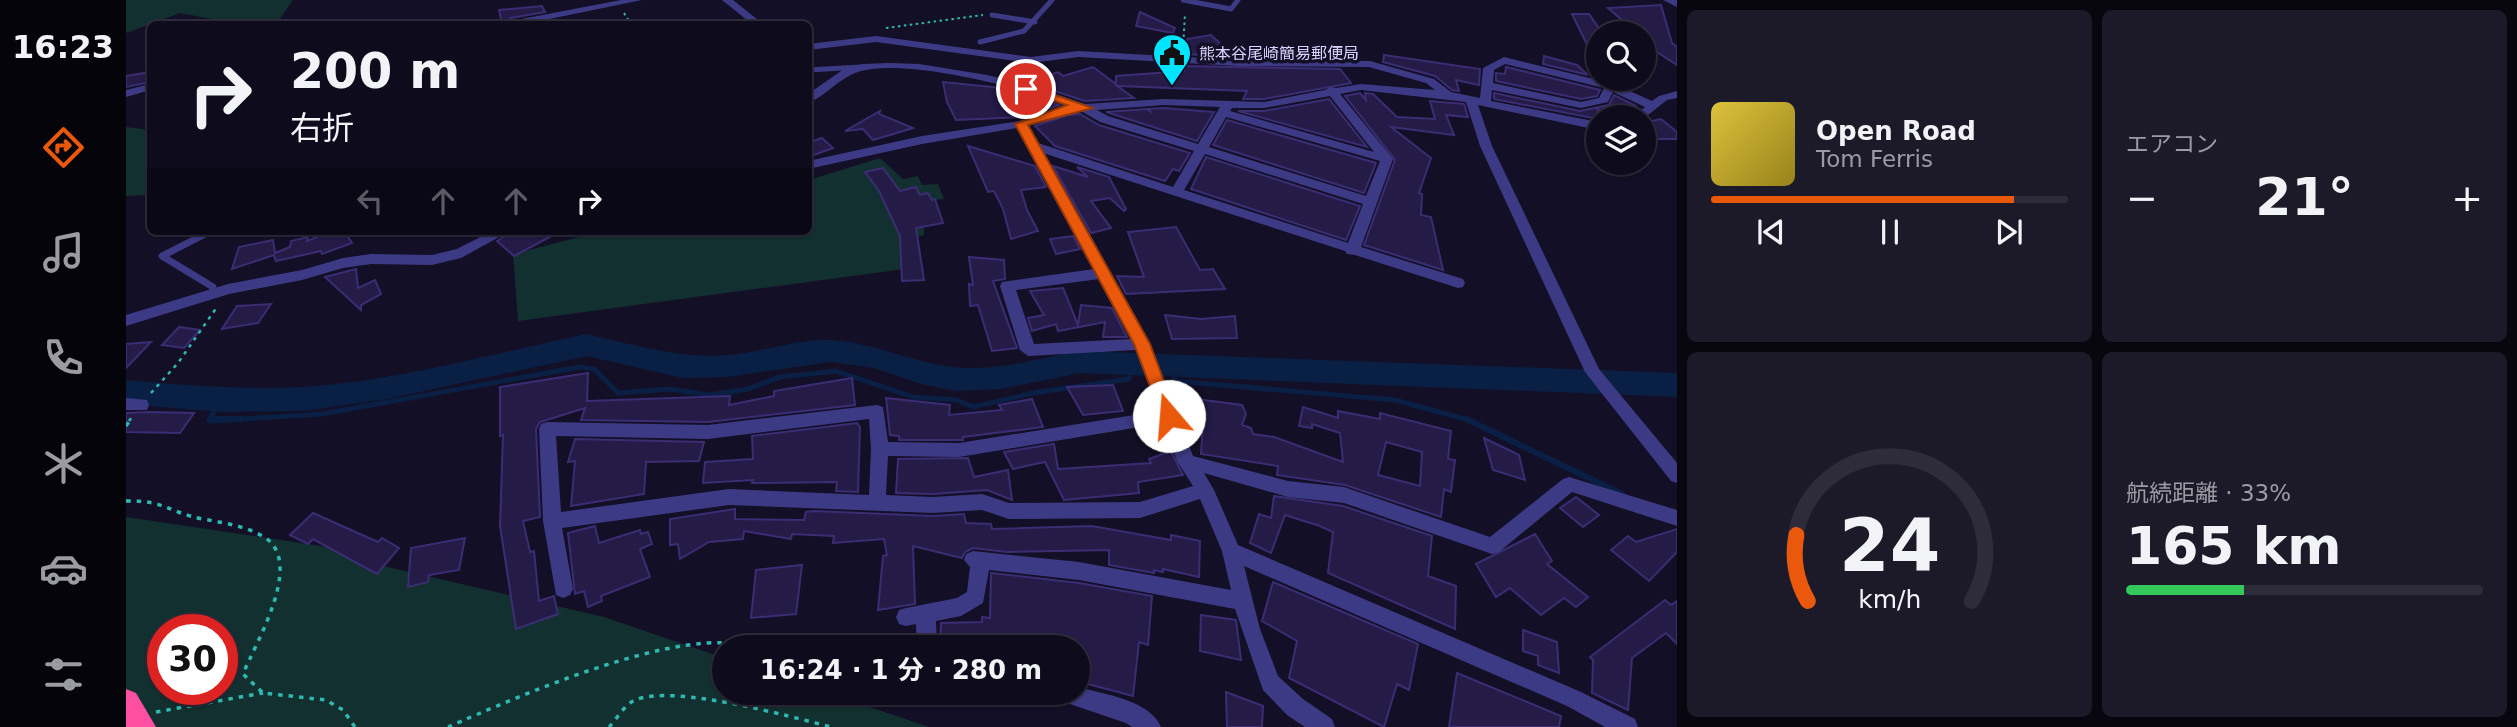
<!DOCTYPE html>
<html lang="ja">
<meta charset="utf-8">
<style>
:root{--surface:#0e0b1c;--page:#1c1929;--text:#f1f3f6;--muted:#9b9ba3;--line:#2e2b3b;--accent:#ea580c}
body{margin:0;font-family:"DejaVu Sans","Noto Sans JP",sans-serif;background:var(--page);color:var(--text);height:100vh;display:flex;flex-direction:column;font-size:26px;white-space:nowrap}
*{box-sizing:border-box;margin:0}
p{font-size:23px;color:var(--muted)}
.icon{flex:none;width:38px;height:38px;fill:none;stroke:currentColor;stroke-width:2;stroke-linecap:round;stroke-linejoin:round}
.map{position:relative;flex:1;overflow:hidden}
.details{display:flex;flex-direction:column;gap:10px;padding:10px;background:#08060f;width:840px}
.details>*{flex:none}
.guide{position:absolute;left:21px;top:21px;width:665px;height:214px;border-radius:10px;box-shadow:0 2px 5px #0004,0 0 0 2px var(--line);background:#0e0b1c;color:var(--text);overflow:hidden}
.fabs{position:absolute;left:1460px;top:21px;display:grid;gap:14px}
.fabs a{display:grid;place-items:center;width:70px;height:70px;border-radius:50%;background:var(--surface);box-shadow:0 2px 5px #0004,0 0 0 2px var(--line);font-size:35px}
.speed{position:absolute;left:21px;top:614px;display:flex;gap:14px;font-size:35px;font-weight:700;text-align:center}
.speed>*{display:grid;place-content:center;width:91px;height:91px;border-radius:50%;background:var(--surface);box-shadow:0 2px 5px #0004,0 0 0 2px var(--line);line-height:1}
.speed .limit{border:10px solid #d22;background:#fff;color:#111}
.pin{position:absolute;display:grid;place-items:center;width:60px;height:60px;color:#fff;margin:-30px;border:4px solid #fff;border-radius:50%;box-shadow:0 2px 7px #0007}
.me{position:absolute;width:77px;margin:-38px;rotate:342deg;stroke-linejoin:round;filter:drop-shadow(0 0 5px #0008)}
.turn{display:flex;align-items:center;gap:24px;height:147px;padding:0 28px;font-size:32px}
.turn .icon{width:91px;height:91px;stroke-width:2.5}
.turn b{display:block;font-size:49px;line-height:60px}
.lanes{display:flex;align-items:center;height:66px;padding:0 28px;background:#0003;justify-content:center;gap:35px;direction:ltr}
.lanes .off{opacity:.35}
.big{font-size:52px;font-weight:700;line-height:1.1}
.details .widget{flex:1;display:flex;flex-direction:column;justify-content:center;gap:10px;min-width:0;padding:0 24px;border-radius:10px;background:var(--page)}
.details .dial{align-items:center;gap:0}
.dial svg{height:182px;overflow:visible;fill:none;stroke:var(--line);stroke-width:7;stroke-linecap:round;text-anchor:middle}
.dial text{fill:var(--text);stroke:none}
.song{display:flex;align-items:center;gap:21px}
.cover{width:84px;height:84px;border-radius:10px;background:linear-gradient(135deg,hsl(50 70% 55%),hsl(50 70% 35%))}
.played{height:7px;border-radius:4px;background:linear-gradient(90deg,var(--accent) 85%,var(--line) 85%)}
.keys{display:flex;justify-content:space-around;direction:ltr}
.heat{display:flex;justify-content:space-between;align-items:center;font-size:38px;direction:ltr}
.charge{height:10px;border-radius:5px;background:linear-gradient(90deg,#34c759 33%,var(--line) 0)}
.details .tiles{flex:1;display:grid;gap:10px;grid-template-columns:repeat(2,1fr)}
.trip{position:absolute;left:586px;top:635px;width:378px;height:70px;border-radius:35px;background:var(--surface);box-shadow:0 2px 5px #0004,0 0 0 2px var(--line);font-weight:700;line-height:70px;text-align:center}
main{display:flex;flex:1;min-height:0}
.dock{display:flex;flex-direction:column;width:126px;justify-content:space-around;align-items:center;background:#06040b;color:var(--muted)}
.dock .icon{width:49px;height:49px}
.dock .current{color:var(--accent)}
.dock b{font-size:32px;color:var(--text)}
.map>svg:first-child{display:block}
.green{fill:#12302f;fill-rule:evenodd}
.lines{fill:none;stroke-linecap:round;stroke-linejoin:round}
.stream-far1{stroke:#0a1f44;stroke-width:5}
.stream{stroke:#0a1f44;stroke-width:6}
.river{fill:#0a1f44;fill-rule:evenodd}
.building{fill:#241b47;stroke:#3b2d73;stroke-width:2;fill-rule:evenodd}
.path-far2{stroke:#2fb8b0;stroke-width:2;stroke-dasharray:2.5 3.5;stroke-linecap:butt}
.path-far1{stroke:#2fb8b0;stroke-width:2.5;stroke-dasharray:3.5 5;stroke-linecap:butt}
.path{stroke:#2fb8b0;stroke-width:3.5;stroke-dasharray:4.5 6;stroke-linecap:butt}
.service-far1{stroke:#3d3a85;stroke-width:5}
.service{stroke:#3d3a85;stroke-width:7}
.minor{fill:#3d3a85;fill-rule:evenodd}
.motorway{fill:#ff4fa3;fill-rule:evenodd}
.route{fill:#ea580c;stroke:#983908;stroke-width:2}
.labels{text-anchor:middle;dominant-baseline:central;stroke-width:7;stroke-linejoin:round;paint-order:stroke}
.far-poi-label{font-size:16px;fill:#d9d4ff;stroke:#130f26;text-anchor:start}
</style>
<main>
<nav class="dock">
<b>16:23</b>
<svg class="icon current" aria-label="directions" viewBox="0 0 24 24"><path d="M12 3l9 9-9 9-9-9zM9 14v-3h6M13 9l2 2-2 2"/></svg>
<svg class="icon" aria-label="music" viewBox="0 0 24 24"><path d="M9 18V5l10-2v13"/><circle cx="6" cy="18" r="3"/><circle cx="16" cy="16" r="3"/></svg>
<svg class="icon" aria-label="phone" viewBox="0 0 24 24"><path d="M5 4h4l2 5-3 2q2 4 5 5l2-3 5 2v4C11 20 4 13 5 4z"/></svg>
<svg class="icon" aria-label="climate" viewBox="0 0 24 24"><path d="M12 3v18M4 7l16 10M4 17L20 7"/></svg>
<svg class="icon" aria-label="car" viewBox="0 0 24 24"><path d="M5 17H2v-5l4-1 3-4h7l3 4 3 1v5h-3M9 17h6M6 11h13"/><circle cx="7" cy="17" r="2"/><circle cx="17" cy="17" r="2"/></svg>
<svg class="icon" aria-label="filters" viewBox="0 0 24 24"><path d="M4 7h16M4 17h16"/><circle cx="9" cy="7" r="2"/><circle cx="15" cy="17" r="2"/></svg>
</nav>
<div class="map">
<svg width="1551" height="727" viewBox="0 0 1551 727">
<rect width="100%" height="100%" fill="#130f26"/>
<!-- green -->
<g class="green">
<path d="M0,0h167l-16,23 -40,1 -57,-11 -54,20z"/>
<path d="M0,127l24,3v49l-4,16 -20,1z"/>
<path d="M754,158l23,21 15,-3 4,9 16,-1 6,15 -10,1 5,11 -15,5v19l-9,3 4,29 -401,54 -5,-67 90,-23h205l1,-51z"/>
<path d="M0,517l202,30 25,12 251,58 120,41v35h104l101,34h-803zM37,630h59v60h-59z"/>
</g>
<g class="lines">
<!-- stream-far1 -->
<g class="stream-far1">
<path d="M1045,366l4,15 220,19 77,21"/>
<path d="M83,421l11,-21"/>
<path d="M86,421l110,-7 258,-47 14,2 24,24 51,-4 40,6 39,-6 32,-12 56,-6 77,26 44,3 16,7 60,-14 96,-14 3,-15"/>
</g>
<!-- stream -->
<g class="stream">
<path d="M84,419h31"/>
<path d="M1340,419l156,75"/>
</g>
<!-- river -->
<path class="river" d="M461,334c47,11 93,25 142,21 34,-3 71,-17 105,-15 42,4 78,22 119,27 42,5 86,-9 127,-16l597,22v24l-597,-24 -79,16 -45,2 -35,-7 -47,-16 -43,-6 -103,15 -45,1 -96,-22 -200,43 -83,12 -84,1 -94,-8v-24c59,5 117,10 177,7 95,-6 191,-34 284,-53z"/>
</g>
<!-- building -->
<g class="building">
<path d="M1535,5l11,38 5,4v18l-34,-22v-10l-14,-7 -21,-18z"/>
<path d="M416,6l3,6 -34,6 -9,6 -3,-14z"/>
<path d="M1014,12l35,16 -2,5 -37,-7z"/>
<path d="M1446,14h17l9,13v40z"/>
<path d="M1085,35l24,22 -49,-3 1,-15z"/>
<path d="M1258,55l96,14 -1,16 -23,-5 3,11 -7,-1 -17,-14 -52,-14z"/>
<path d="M1418,56l33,9 11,10 -45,-11z"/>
<path d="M1058,66l156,3 11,14 -87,16h-21l4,-8 -130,-5 17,12 -49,3 -58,-19 31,-10 5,4 30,-9 23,17v-8l68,-5z"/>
<path d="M1380,67l94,23 -3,6 -16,3 -85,-18v-8l9,1z"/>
<path d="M24,72v10l-24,5v-11z"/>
<path d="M817,82l59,6 57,17 -35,12 -68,3 -9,-18z"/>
<path d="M1234,93l6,7 -1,-7 8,1 24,23 38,2 -5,-18 34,3 4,13 -22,-2 8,20 -63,-8 40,31 -12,35 3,1 -1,21 10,2 12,53 -79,-25 31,-85 -50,-64z"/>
<path d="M1368,93l86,18 29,-6 5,-10 22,11 -12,11 -27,-8 3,8 -2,2 -104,-20z"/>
<path d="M1203,99l38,48 -129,-36h26z"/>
<path d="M1038,108l50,4 -17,29 -91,-29 41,-3 3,2 -1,-2z"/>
<path d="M754,111l-1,3 34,14 -40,12 -10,-11 -18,2z"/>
<path d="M954,114l19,11 91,28 -11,18 -6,-2 -8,12 -110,-35 -20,-20 33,-11z"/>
<path d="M1535,119l16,13v7h-34v-16z"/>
<path d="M1101,120l149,43 -12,30 -151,-48z"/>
<path d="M696,138l11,10 -25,9v-14z"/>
<path d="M842,146l67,20 11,21 -25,3 6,20 11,21 -27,8 -8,-30 -9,-18 -6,1z"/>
<path d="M1080,157l154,49 -14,34 -155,-51z"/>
<path d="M927,166l35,11 -11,-10 32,10 17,32 -2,2 -14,-13 -19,3 20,27 -20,5z"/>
<path d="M757,168l17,23 16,-4 4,8 8,-2 4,7 3,-1 8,24 -27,5 8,52 -22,1 -2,-45 -21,-45 -14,-19z"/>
<path d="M1050,227l24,43 13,-1 12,20 -99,5 -9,-18 27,1 -16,-45z"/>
<path d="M206,231h12l8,12 -30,11 -1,-3 -45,10 -2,-6 -42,14 7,-22 34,-7 2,13 15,-6 1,-6 17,-4 -1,4z"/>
<path d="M386,231h49l-47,25 -17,-15z"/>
<path d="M947,236l7,13 -24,5 -6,-15z"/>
<path d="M843,257l35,3 1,19 -12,2 24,67 -25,3 -14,-46 -8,1 -1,-22 4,1z"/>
<path d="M230,269l2,19 17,-8 6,14 -20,11v5l-36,-33z"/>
<path d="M937,288l15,37 3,-20 31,3 15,29h-24l2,-15 -47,9 -2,-7 -24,7 -4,-13 16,-3 -14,-24z"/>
<path d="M145,304l-13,19 -36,6 15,-23z"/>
<path d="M1039,315l36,4 34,-3 2,22 -65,1z"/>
<path d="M53,327l21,3 -16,18 -22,-3z"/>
<path d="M25,342l-25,26v-24z"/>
<path d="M462,373l-1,28 143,-5 -1,9 45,-9v-5l78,-13 3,27 -147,17 -127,-2 4,-12 -45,14 -4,7 4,88 -17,4 7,31 4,-1 5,50 15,-5 4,18 -42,15 -16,-103 3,-91 -3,1v-49z"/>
<path d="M987,385l10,26 -40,4 -16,-28z"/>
<path d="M760,398l64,7 -1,10 53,-5 -3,-5 33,-6 11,28 -80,10v3h-64v-4l-9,-1z"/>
<path d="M1070,399l46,6 4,9 -4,11 9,3 2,6 21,3 69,25 -3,-29 -28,-9v4l-13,-2 4,-19 35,11v-7l42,8v-6l71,18 -3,28 7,1 -4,32 -7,-3 -3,28 -96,-32 -68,-10 1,-9 -77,-12 2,-31zM1260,442l36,10 -2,34 -42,-11z"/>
<path d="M0,413l23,-1 45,1 -14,20 -54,-1z"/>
<path d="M731,423l3,4 -2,65 -22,-1 1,-9 -85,1 1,-3 -50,3 2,-21 48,-3 -1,-23z"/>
<path d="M1358,438l35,17 6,25 -32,-10z"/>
<path d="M449,439l129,3 -5,19 -53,1 -2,32 -73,12 4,-45 -7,1z"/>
<path d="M928,444l4,25 93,-6 -2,-4 22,-8 12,24 -45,7 1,11 -75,7 -19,-38 -32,7 -9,-17z"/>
<path d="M842,458l6,19 34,-7 4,30 -25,-10 -54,4 -37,-1 2,-34z"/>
<path d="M1148,496l69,10 89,30 -4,40 28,10 -1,43 -127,-56 5,-41 -13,-6 -35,-11 -14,38 -21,-10 9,-29 12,4z"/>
<path d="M1450,497l23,18 -16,12 -23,-19z"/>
<path d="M609,509v10l69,1 2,-8 8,-1 119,5 31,-2 2,9 25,1 1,5 100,-3 79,14v-5l29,6 -1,36 -36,-8v3l-9,-2v3l-45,-8v-15l-102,2 -34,-4 -8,4 -3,6 -49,-12 2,58 -37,6 5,-54 4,-1 -3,-16 -51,4 1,-7 -42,-2 -1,5 -47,-8 -1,8 -34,3 -29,17 -2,-15 -8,1v-26z"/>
<path d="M187,513l65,29 4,-4 17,10 -22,26 -64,-35 -5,5 -18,-9z"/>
<path d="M469,526l4,17 41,-13 1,4 7,-2 4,12 -12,5 10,28 -49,19 1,5 -14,6 -4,-16 -9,3 -7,-61z"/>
<path d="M1551,529v23l-28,29 -38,-31 17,-14 8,6z"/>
<path d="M1409,534l17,27 -5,3 41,33 -12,10 -12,-9 -23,17 -31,-27 -14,9 -20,-33z"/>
<path d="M339,538l-6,32 -30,5 -1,7 -20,5 3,-39z"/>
<path d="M676,565l-6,49 -45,4 5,-48z"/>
<path d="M865,573l88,10 73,13 -4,49 -9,-3 -6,54 -45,-12 1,-5 -11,-1v-30h-138l1,-25 41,-1v-5l8,1z"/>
<path d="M1147,582l145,62 -9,46 -12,-6 -13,43 -95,-49 8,-37 -35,-20z"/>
<path d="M1539,600l6,5 6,-4v43l-11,-11 -34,25 -4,52 -36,-17 1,-33 -3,-3z"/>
<path d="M1075,615l35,5 5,40 -41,-9z"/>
<path d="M1397,630l34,12 2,31 -21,-8v-9l-15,-5z"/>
<path d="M1331,673l104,43 -2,11h-110z"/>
<path d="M1100,692l37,14 -1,21h-35z"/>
</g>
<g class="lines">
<!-- path-far2 -->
<g class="path-far2">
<path d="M498,13l7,11"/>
<path d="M760,28l97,-13"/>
<path d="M1057,49l2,-36"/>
</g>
<!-- path-far1 -->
<g class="path-far1">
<path d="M25,393l27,-30 39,-56"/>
<path d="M3,421l3,-4"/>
</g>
<!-- path -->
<g class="path">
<path d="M0,426l5,-7"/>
<path d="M0,501c39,-1 44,12 77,18 21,4 43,7 61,18 41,25 -8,105 -21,137l20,19 63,7 17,10 12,17"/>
<path d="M30,712l107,-19"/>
<path d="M322,727c67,-29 237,-105 305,-79"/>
<path d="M483,727c8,-8 15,-22 26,-27 39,-16 153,16 196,27"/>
</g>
<!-- service-far1 -->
<g class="service-far1">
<path d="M1057,0l48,9 7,-9"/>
<path d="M866,15l43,7"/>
<path d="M854,42l44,-11 28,-31"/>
<path d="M682,70l53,-3"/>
</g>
<!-- service -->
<path class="service" d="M85,231l-49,25 51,31v6"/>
<!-- minor -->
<g class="minor">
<path d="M495,0h21l-117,24h-19l5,-3z"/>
<path d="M596,0h11l30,24h-11z"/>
<path d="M1537,0h14v7z"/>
<path d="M750,36l155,21 47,-6 161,9 131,1 64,18 17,13 29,6 3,-30 21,-11 110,27 38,17 7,-5 18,-5v7l-10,2 -24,19v-2h-10l12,-10 -32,-15 -5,10 -27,6 -89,-18 -1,11 107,21v8l-120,-25 14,41 107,223 78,94v20l-6,-2 -86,-109 -105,-226 -14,-44 -105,-12 -21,4 53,65 -32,88 102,32 2,4 -2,4 -5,1 -103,-33 -8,-1 -2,-3 -302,-98 107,191 43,112 95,25 56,6 146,50 73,-58 6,-2 108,33v16l-105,-34 -73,60 -7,2 -148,-51 -56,-6 -84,-24 10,17 24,55 343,147 54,27 3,8h-33l-38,-21 -323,-140 16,63 18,47 25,23 29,20 3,8h-30l-18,-12 -24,-25 -28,-81 -156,-29 -90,-10 -6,33 -22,13 -25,5 1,27h-20l-1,-24 -10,2 -7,-2 -3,-7 3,-7 7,-2 51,-10 10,-6 3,-25 -6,-7 2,-6 7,-3 106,11 152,28 -9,-39 -22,-52 -60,19 -131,1 -27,-9 -49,3 -204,-8 -167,23 11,61 -3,6 -7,3 -7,-3 -13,-74 -4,-92 2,-5 6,-2 161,3 169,-20 6,2 5,35 71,1 200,-32 -23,-61 -108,6 -8,-6 -20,-64 2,-4 92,-13 -77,-141 -95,16 -114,25v-8l114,-25 97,-15 48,-16c-44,-17 -164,-48 -209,-33 -19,6 -32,24 -50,31v-9l36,-25 19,-5 26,-1 30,1 68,11 39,9 59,20 79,-5 100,3 61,-12 6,-3 5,1 25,-4 74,6 -9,-7 -57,-16 -130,-1 -161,-9 -47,6 -155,-21 -68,8v-6zM1379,64l99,24 -5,10 -18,4 -88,-19 1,-13zM1204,96l44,56 -144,-41 2,-3h32zM1038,105l56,2 -22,37 -90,-28 -11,-6zM955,111l19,11 94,29 -21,36 -135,-44 -10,-17 39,-14zM1100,117l154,44 -14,35 -157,-49zM1079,154l158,50 -15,39 -164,-53zM973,279l32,60 -97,5 -18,-54zM743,419l2,30 -2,46 -140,-6 -168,23 -5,-76 152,3zM1038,423l13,38 16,25 -53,16 -131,1 -27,-9 -49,3 -47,-2 2,-39 71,1z"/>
<path d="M24,84v6l-24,7v-7z"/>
<path d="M366,231h18l-49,27 -29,7 -61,-1 -28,4 -41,12 -73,14 -103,32v-11l102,-31 74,-14 41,-12 28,-4 61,1 25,-6z"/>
<path d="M0,398l21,2 2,5 -2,5h-21z"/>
<path d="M952,687c25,7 72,13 83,40h-29l-6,-4 -68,-23 -4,-7h24z"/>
</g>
<!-- motorway -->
<path class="motorway" d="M0,689l10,4 20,34h-30z"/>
</g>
<!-- route -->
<path class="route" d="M900,85l67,23 -65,17 122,219 27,72 -2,5h-12l-29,-77 -119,-220 52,-19 -45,-14 -2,-2z"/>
<!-- icons -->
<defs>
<symbol id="civic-pin" viewBox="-11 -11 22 30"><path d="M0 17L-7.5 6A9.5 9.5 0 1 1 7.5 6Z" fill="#00e5ff" stroke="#130f26"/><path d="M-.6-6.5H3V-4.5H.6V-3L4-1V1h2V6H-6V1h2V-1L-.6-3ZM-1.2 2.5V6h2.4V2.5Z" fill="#111"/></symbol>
</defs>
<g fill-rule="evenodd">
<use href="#civic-pin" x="1024" y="31" width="44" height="60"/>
</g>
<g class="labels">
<!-- far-poi labels -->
<g class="far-poi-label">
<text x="1073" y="53">熊本谷尾崎簡易郵便局</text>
</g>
</g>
</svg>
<div class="fabs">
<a><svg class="icon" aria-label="search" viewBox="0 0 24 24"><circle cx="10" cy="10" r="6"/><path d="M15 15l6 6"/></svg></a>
<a><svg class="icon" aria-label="layers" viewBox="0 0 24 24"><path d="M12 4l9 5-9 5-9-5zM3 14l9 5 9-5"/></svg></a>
</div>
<div class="speed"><div class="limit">30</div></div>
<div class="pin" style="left:900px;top:89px;background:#d93025"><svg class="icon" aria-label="arrive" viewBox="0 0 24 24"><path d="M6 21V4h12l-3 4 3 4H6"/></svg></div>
<svg class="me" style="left:1043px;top:416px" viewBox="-20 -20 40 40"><circle r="19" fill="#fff"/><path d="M0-13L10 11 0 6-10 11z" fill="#ea580c"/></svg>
<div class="trip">16:24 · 1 分 · 280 m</div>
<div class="guide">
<div class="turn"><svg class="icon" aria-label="right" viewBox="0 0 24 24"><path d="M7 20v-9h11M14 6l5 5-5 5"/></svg><div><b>200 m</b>右折</div></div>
<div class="lanes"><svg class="icon off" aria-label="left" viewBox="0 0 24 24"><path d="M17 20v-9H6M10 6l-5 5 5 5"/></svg><svg class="icon off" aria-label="ahead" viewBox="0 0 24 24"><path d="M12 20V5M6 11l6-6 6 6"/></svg><svg class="icon off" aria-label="ahead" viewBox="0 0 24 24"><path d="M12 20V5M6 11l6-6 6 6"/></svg><svg class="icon" aria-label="right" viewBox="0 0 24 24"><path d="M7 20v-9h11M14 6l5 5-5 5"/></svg></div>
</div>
</div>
<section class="details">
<div class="tiles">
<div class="widget">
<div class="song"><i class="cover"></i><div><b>Open Road</b><p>Tom Ferris</p></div></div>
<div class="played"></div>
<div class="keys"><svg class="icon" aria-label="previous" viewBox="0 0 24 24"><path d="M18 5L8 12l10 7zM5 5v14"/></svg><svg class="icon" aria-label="pause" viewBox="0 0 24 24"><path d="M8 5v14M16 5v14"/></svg><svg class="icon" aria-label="next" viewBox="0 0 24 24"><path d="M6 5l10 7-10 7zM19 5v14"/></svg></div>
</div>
<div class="widget"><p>エアコン</p>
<div class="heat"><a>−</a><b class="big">21°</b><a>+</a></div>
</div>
<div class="widget dial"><svg viewBox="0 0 100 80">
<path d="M14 69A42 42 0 1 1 86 69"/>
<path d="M14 69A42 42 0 0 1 9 40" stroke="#ea580c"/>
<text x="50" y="56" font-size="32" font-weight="700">24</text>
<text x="50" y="72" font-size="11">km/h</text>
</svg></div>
<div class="widget"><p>航続距離 · 33%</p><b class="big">165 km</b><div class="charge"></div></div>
</div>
</section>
</main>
